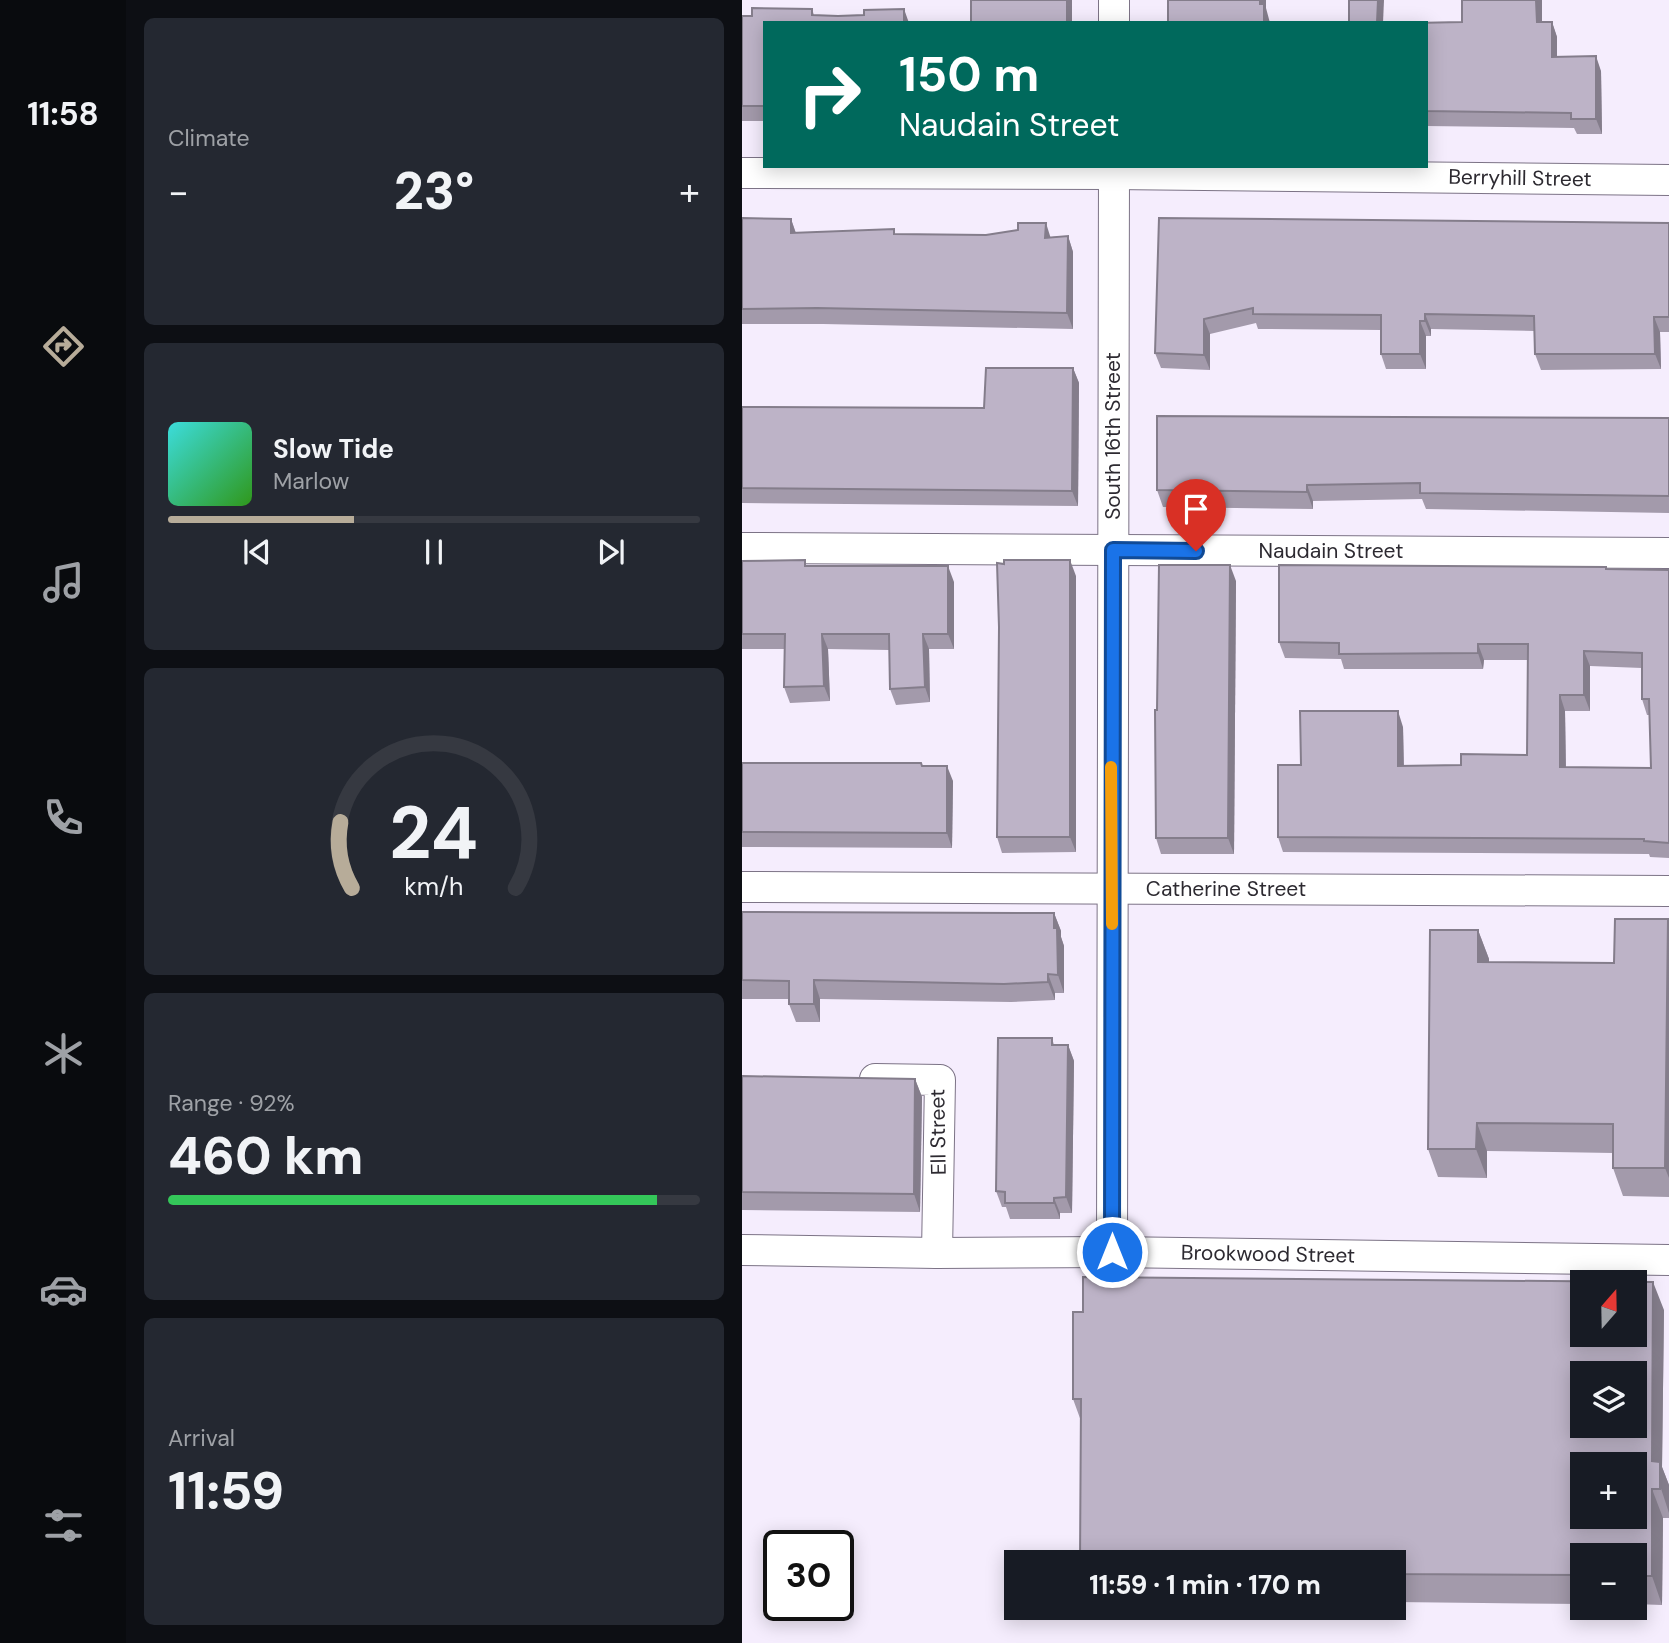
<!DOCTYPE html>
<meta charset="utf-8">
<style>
:root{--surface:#171b24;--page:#242831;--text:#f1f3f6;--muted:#9ea1a6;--line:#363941;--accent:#b7ac99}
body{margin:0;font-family:"DM Sans",sans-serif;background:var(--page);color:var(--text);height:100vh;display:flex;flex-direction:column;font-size:26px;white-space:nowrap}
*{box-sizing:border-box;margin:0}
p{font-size:23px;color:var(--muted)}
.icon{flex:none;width:38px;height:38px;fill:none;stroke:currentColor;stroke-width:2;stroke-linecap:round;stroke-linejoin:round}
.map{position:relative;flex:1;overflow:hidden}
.panel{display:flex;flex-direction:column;gap:18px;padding:18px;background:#0d0f14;width:616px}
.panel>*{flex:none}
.guide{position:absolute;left:21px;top:21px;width:665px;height:147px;border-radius:0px;box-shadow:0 4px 18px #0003;background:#00695c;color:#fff;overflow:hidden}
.needle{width:46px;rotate:20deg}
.buttons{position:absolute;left:828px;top:1270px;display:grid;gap:14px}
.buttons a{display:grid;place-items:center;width:77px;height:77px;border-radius:0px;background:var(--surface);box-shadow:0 4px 18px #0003;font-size:35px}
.speed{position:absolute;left:21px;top:1530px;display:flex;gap:14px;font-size:35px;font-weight:700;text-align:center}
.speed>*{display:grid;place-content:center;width:91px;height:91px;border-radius:50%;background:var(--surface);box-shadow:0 4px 18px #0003;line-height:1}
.speed .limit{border:4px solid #111;border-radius:10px;background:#fff;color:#111}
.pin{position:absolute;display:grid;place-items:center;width:60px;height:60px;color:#fff;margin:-72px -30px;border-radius:50% 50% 50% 0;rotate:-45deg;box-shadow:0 0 7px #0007}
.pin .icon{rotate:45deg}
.me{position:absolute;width:77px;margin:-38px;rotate:0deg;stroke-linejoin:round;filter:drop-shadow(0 0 5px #0008)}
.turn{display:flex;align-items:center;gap:24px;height:147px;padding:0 21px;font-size:32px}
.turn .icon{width:91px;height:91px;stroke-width:2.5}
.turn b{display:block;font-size:49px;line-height:60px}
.big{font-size:52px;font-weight:800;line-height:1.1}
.panel .widget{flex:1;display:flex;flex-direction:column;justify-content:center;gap:10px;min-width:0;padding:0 24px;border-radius:10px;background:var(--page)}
.panel .dial{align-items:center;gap:0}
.dial svg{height:182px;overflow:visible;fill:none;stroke:var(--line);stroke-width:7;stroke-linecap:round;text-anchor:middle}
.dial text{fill:var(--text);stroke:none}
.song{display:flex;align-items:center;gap:21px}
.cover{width:84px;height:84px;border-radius:10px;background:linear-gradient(135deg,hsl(180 70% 55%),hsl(110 70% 35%))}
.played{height:7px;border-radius:4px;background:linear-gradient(90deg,var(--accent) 35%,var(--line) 35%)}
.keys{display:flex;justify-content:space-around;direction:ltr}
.heat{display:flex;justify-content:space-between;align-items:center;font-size:38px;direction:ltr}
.charge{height:10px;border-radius:5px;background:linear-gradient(90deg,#34c759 92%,var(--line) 0)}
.trip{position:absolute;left:262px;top:1550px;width:402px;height:70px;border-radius:0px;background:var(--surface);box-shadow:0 4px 18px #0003;font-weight:800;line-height:70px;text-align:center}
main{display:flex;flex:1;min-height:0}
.tab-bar{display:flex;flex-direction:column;width:126px;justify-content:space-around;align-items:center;background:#090b0e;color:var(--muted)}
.tab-bar .icon{width:49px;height:49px}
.tab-bar .selected{color:var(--accent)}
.tab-bar b{font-size:32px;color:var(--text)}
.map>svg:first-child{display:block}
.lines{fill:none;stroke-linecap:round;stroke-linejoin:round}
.minor-casing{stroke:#7c7386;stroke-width:32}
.minor{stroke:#fff;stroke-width:30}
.wall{fill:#a39aab;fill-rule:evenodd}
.shaded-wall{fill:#847d8b}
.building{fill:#bdb3c7;stroke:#847d8b;stroke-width:2;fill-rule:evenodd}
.route-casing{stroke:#114b97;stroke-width:18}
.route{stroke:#1a73e8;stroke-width:12}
.slow{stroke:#f59e0b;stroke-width:12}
.labels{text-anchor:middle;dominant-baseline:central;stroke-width:6;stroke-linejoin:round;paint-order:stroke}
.street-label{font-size:21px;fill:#2d2a31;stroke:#fff}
</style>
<main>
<nav class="tab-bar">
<b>11:58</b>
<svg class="icon selected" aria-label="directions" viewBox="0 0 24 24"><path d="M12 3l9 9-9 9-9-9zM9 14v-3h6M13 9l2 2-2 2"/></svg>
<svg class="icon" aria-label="music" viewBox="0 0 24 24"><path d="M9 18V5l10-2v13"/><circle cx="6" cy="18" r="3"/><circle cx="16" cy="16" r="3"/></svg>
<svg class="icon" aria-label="phone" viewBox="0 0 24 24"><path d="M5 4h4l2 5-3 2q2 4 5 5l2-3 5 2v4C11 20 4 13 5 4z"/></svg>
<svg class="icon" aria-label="climate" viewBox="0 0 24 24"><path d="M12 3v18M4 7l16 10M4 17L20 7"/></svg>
<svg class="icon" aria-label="car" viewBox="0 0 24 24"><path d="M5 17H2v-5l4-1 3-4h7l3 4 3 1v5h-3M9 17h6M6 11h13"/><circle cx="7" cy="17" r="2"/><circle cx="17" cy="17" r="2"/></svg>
<svg class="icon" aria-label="filters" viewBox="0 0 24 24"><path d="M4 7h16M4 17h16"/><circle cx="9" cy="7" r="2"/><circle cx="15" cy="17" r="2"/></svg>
</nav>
<section class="panel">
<div class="widget"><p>Climate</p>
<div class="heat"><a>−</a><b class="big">23°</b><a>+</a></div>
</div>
<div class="widget">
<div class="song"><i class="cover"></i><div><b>Slow Tide</b><p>Marlow</p></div></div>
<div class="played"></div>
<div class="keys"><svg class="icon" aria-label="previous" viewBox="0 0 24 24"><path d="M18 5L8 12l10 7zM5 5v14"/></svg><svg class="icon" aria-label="pause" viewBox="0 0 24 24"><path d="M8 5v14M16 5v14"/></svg><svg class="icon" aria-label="next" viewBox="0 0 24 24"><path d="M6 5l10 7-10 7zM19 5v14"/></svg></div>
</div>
<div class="widget dial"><svg viewBox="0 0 100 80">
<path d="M14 69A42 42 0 1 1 86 69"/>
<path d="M14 69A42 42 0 0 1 9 40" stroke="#b7ac99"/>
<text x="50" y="56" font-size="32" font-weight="700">24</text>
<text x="50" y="72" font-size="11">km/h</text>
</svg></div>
<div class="widget"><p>Range · 92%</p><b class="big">460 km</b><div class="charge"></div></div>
<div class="widget"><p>Arrival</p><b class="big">11:59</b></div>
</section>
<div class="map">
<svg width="927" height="1643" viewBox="0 0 927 1643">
<rect width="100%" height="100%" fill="#f5edfd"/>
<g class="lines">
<defs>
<g id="minor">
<path d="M372,23v-23"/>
<path d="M0,173l371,1 556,6"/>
<path d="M0,548l927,5"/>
<path d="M0,887l927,4"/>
<path d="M133,1079l65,1 -3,173"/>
<path d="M0,1250l195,3 175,-1 557,8"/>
<path d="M370,1252l2,-1086"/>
</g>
</defs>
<!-- minor casing -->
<use href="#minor" class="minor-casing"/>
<!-- minor -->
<use href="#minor" class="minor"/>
</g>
<!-- wall -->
<g class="wall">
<path d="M720,0h80v22h10l5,15v20l44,14 1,63h-25l-3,-6 -148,-2v-103l36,-1z"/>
<path d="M70,9l2,6 95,8h-144v98h-23v-105h10z"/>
<path d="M0,218l49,1 5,14 255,4 17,-1 5,16v77l-250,-5h-81z"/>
<path d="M417,218l510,5v109h-9l1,37 -120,1 -6,-16v-23l-104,-2v7h-5v33h-40l-5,-15v-24l-123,-1 -2,-6 -46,11v36l-49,-2 -6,-15z"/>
<path d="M331,368l6,15 -1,123 -336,-3v-96l242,1z"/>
<path d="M927,418v95l-243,-4 -4,-10 -109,2v8l-150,-2 -6,-17z"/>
<path d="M0,561l66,5 146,16v67h-25l1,53 -34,3 -6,-16 -1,-39 -61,-1 2,52 -40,2 -6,-16v-38h-42z"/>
<path d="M865,569l62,1v288l-19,-1 -1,-3 -366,-2 -5,-15 23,-72 102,-38 1,39 57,-1 66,-10 1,-95h-44l-1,9h-139l-3,-10 -56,-1 -6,-16zM848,666l52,2v31l5,16h3l1,53 -85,-1 -1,-56h25z"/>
<path d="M334,576v276l-74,1 -5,-16z"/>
<path d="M494,581l-2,273h-73l-5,-16 1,-128z"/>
<path d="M0,763l181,3 30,15 -1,67 -210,-1z"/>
<path d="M0,912l312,1 7,18v6l3,9v47h-9v7l-44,2 -191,-3v23h-24l-7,-18v-5h-47z"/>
<path d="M927,922v275l-46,-1 -10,-28v-15l-126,-2v27l-49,-1 -10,-28 50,-219 11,29v3l125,1z"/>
<path d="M310,1038l2,7h14l6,16 -2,152h-12v6h-50l-4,-12h-4l-6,-16z"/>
<path d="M0,1076l173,3 7,18 -2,115 -178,-2z"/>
<path d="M922,1310l-2,157 7,18v33h-6l-1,87 -28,-1v-48h-52v48l-187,-2v-39l-314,-142 -8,-22z"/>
</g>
<!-- shaded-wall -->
<g class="shaded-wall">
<rect x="325" y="0" width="5" height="23"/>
<path d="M518,0h6v8l4,15h-6z"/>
<path d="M636,0h6l-1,23h-6z"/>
<path d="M794,0h6v37l-5,-15z"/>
<path d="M162,9l5,14h-5z"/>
<path d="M810,22l5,15v35l-5,-15z"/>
<path d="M854,56l5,15 1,63 -6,-15z"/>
<path d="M49,219l5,15 -5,-1z"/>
<path d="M304,223l5,16 -6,-1z"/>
<path d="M326,236l5,16v77l-6,-16z"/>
<path d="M683,314l6,15v7l-6,-15z"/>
<path d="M912,317l6,15 1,37 -6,-15z"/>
<path d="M462,319l6,15v36l-6,-15z"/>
<path d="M678,321l6,15v33l-6,-15z"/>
<path d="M331,368l6,15 -1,123 -6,-15z"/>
<path d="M565,485l6,16v8l-6,-17z"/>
<path d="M328,560l6,16v276l-6,-15z"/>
<path d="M488,565l6,16 -2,273 -6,-16z"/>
<path d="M206,566l6,16v67l-6,-15z"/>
<path d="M80,634l6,15 2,52 -6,-15z"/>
<path d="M181,634l6,15 1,53 -5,-15z"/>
<path d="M736,644l6,16 -1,9 -5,-16z"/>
<path d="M842,651l6,15v45l-6,-16z"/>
<path d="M818,695l5,16 1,71 -6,-15z"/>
<path d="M656,711l5,16 1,54 -6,-15z"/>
<path d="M205,766l6,15 -1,67 -5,-15z"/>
<path d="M312,913l7,18v6l3,9v47l-6,-18 -4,-47z"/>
<path d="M926,919l1,3v256l-4,-10z"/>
<path d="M736,930l11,29v32l-11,-29z"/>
<path d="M306,974l7,19v7l-7,-18z"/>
<path d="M72,980l6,19v23l-6,-18z"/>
<path d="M326,1045l6,16 -2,152 -6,-16z"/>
<path d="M173,1079l7,18 -2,115 -6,-18z"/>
<path d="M735,1123l10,28v27l-11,-29z"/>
<path d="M312,1198l6,15v6l-6,-16z"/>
<path d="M911,1282l11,28 -2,157 7,18v28l-17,-52z"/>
<path d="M910,1489l11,29 -1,87 -10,-29z"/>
</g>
<!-- building -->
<g class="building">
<rect x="229" y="0" width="96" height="23"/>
<path d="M426,0h92v4h4v19h-96z"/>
<path d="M607,0h29l-1,23h-28z"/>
<path d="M720,0h74l1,22h15v35l44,-1v63h-25v-6l-145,-2v-88h-13l49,-1z"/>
<path d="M10,8l60,1v6l26,1 26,-1v-5l40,-1v14h-139v83h-23v-90h10z"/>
<path d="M0,218l49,1v14l103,-4v5l92,1 32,-5v-7h28l-1,15 23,-2 -1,77 -250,-5 -75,1z"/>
<path d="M417,218l510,5v94h-15l1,37h-120l-1,-38 -109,-2v7h-5v33h-39v-39l-128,-1v-6l-49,11v36l-49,-2z"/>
<path d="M244,368h87l-1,123 -330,-3v-81l242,1z"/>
<path d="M415,416l512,2v78l-249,-3v-10l-113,2v7l-150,-2z"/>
<path d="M63,560v6h143v68h-25l2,53 -35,2 -1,-55h-67l2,52 -40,1 1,-53h-43v-73z"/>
<path d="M262,560h66v277h-73l2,-210 -2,-64 7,1z"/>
<path d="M417,565h71l-2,273h-72l-1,-128h2z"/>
<path d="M537,565l327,2v2l63,1v273l-25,-2v-2l-366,-2v-72h23l-1,-54h98v55l63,-1v-11l66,1 1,-111h-50v9l-139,1v-11l-60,-1zM842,651l58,2v46h7l2,69 -91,-1v-72h24z"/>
<path d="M0,763h179l1,3h25v67l-205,-1z"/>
<path d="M0,912l312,1v15h3l1,47 -10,-1v8l-44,2 -190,-4v24h-25v-23l-47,-1z"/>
<path d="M873,919h53l-3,249h-52v-44l-136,-1 -1,26h-48l2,-219h48v32l136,1z"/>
<path d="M256,1038h54v7h16l-2,152 -12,1v5h-49v-11l-9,-1z"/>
<path d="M0,1076l173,3 -1,115 -172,-2z"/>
<path d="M341,1277l570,5 -1,179 8,1v27h-8v87h-18v-20h-52v19l-187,-1v-11h-315l1,-164h-8v-87h10zM840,1283h52v52h-52zM840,1374h52v52h-52zM840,1465h52v52h-52z"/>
</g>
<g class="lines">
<defs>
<path id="route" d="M370,1252l1,-702 83,1"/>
</defs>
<!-- route casing -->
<use href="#route" class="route-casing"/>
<!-- route -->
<use href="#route" class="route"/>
<!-- slow -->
<path class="slow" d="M369,767l1,157"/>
</g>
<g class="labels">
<!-- street labels -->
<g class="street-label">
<text transform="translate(778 178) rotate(1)">Berryhill Street</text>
<text transform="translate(371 436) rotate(-90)">South 16th Street</text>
<text x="589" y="551">Naudain Street</text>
<text x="484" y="889">Catherine Street</text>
<text transform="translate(196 1132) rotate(-91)">Ell Street</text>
<text transform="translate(526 1254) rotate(1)">Brookwood Street</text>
</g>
</g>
</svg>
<div class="buttons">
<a><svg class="needle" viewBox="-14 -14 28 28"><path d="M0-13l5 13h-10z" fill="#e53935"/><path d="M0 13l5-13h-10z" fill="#9ea1a6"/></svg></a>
<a><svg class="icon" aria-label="layers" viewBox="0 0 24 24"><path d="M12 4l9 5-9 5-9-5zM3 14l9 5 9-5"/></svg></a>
<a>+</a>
<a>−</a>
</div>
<div class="speed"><div class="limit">30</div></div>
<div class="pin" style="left:454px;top:551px;background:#d93025"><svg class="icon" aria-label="arrive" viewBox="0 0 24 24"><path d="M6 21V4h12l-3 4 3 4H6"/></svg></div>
<svg class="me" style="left:370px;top:1252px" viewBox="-20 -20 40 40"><circle r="17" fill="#1a73e8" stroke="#fff" stroke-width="3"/><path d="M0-11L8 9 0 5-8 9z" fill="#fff"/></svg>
<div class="trip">11:59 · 1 min · 170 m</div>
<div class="guide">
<div class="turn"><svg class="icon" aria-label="right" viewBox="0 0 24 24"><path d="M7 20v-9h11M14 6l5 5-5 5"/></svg><div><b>150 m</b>Naudain Street</div></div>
</div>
</div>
</main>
